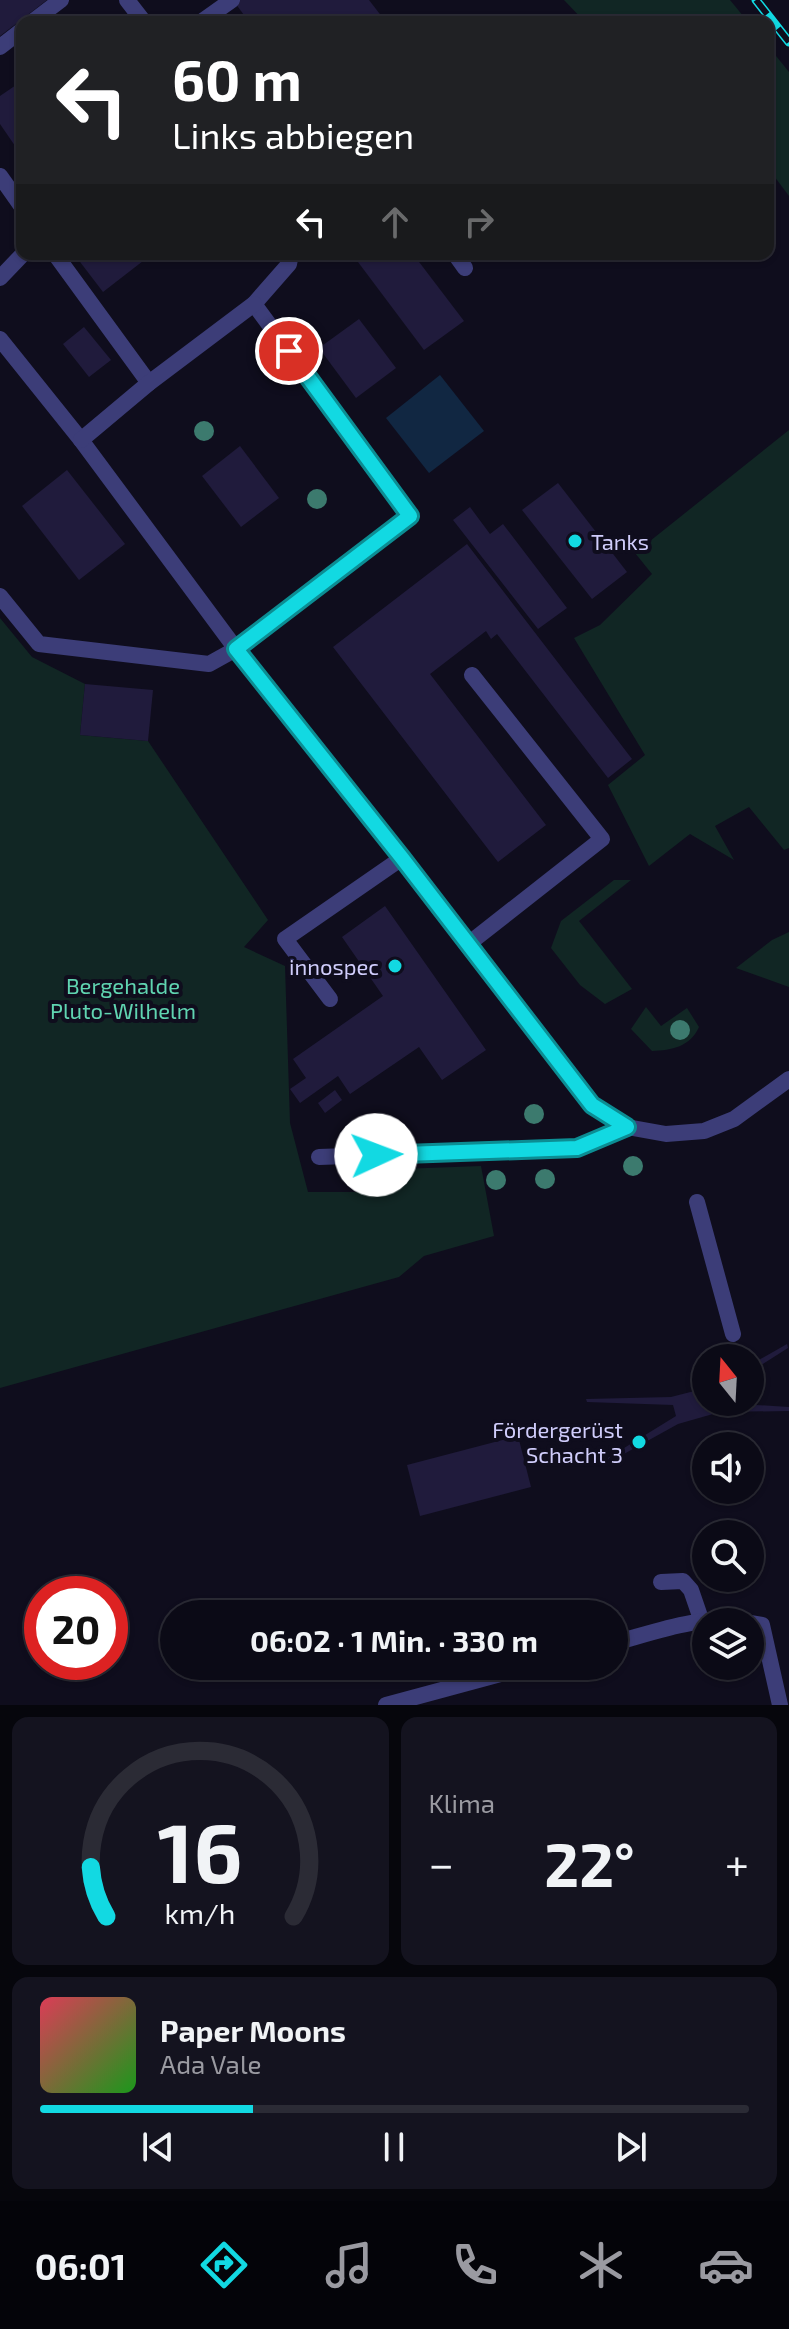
<!DOCTYPE html>
<html lang="de">
<meta charset="utf-8">
<style>
:root{--surface:#0b0a16;--page:#14131f;--text:#f1f3f6;--muted:#9a9aa1;--line:#2b2b35;--accent:#12d9e2}
body{margin:0;font-family:"Exo 2",sans-serif;background:var(--page);color:var(--text);height:100vh;display:flex;flex-direction:column;font-size:30px;white-space:nowrap}
*{box-sizing:border-box;margin:0}
p{font-size:26px;color:var(--muted)}
.icon{flex:none;width:44px;height:44px;fill:none;stroke:currentColor;stroke-width:2;stroke-linecap:round;stroke-linejoin:round}
.map{position:relative;height:1705px;overflow:hidden}
.panel{display:flex;flex-direction:column;gap:12px;padding:12px;background:#06060c;flex:1}
.panel>*{flex:none}
.guide{position:absolute;left:16px;top:16px;width:758px;height:244px;border-radius:16px;box-shadow:0 2px 6px #0004,0 0 0 2px var(--line);background:#202124;color:#fff;overflow:hidden}
.needle{width:52px;rotate:342deg}
.controls{position:absolute;left:692px;top:1344px;display:grid;gap:16px}
.controls a{display:grid;place-items:center;width:72px;height:72px;border-radius:50%;background:var(--surface);box-shadow:0 2px 6px #0004,0 0 0 2px var(--line);font-size:40px}
.speed{position:absolute;left:24px;top:1576px;display:flex;gap:16px;font-size:40px;font-weight:700;text-align:center}
.speed>*{display:grid;place-content:center;width:104px;height:104px;border-radius:50%;background:var(--surface);box-shadow:0 2px 6px #0004,0 0 0 2px var(--line);line-height:1}
.speed .limit{border:12px solid #d22;background:#fff;color:#111}
.pin{position:absolute;display:grid;place-items:center;width:68px;height:68px;color:#fff;margin:-34px;border:4px solid #fff;border-radius:50%;box-shadow:0 2px 8px #0007}
.me{position:absolute;width:88px;margin:-44px;rotate:88deg;stroke-linejoin:round;filter:drop-shadow(0 0 6px #0008)}
.turn{display:flex;align-items:center;gap:28px;height:168px;padding:0 24px;font-size:36px}
.turn .icon{width:104px;height:104px;stroke-width:2.5}
.turn b{display:block;font-size:56px;line-height:68px}
.lanes{display:flex;align-items:center;height:76px;padding:0 24px;background:#0003;justify-content:center;gap:40px;direction:ltr}
.lanes .off{opacity:.35}
.big{font-size:60px;font-weight:700;line-height:1.1}
.panel .card{flex:1;display:flex;flex-direction:column;justify-content:center;gap:12px;min-width:0;padding:0 28px;border-radius:16px;background:var(--page)}
.panel .dial{align-items:center;gap:0}
.dial svg{height:208px;overflow:visible;fill:none;stroke:var(--line);stroke-width:7;stroke-linecap:round;text-anchor:middle}
.dial text{fill:var(--text);stroke:none}
.song{display:flex;align-items:center;gap:24px}
.cover{width:96px;height:96px;border-radius:12px;background:linear-gradient(135deg,hsl(350 70% 55%),hsl(120 70% 35%))}
.played{height:8px;border-radius:4px;background:linear-gradient(90deg,var(--accent) 30%,var(--line) 30%)}
.keys{display:flex;justify-content:space-around;direction:ltr}
.heat{display:flex;justify-content:space-between;align-items:center;font-size:44px;direction:ltr}
.panel .tiles{flex:1;display:grid;gap:12px;grid-template-columns:1fr 1fr}
.card:last-child{grid-column:span 2}
.trip{position:absolute;left:160px;top:1600px;width:468px;height:80px;border-radius:40px;background:var(--surface);box-shadow:0 2px 6px #0004,0 0 0 2px var(--line);font-weight:700;line-height:80px;text-align:center}
.tab-bar{display:flex;height:128px;justify-content:space-around;align-items:center;background:#040409;color:var(--muted)}
.tab-bar .icon{width:56px;height:56px}
.tab-bar .on{color:var(--accent)}
.tab-bar b{font-size:36px;color:var(--text)}
.map>svg:first-child{display:block}
.green{fill:#112624}
.water{fill:#112742}
.building{fill:#201b3c}
.lines{fill:none;stroke-linecap:round;stroke-linejoin:round}
.lane{stroke:#3c3d78;stroke-width:16}
.rail-casing{stroke:#12d9e2;stroke-width:9}
.rail{stroke:#0f0d1d;stroke-width:6;stroke-dasharray:18;stroke-linecap:butt}
.tree{fill:#3c7a6e}
.route-casing{stroke:#0c8d93;stroke-width:20}
.route{stroke:#12d9e2;stroke-width:14}
.poi-dot{fill:#12d9e2;stroke:#0f0d1d;stroke-width:3}
.labels{text-anchor:middle;dominant-baseline:central;stroke-width:8;stroke-linejoin:round;paint-order:stroke}
.poi-label{font-size:22px;fill:#d0cdfb;stroke:#0f0d1d;text-anchor:end}
.park-label{font-size:22px;fill:#60d4b1;stroke:#0f0d1d}
</style>
<div class="map">
<svg width="789" height="1705" viewBox="0 0 789 1705">
<rect width="100%" height="100%" fill="#0f0d1d"/>
<!-- green -->
<g class="green">
<path d="M564,0h166l18,22h-163z"/>
<path d="M768,46l21,26v124l-21,-28z"/>
<path d="M789,430v418l-5,2 -35,-43 -34,19 19,34 -44,-26 -41,32 -41,-81 37,-30 -71,-117 26,-13 52,-51 -17,-21z"/>
<path d="M0,618l32,39 53,27 -5,51 68,6 120,179 -24,27 41,19 5,157 18,69h65v-22l108,-4 13,70 -70,20 -25,21 -399,111z"/>
<path d="M614,880h17l-52,41 53,68 -27,15 -25,-19 -29,-37 10,-27z"/>
<path d="M789,932v55l-53,-19 36,-28z"/>
<path d="M646,1007l15,19 26,-18 12,19c-9,20 -27,23 -47,24l-21,-22z"/>
</g>
<!-- water -->
<path class="water" d="M440,375l44,56 -55,42 -43,-55z"/>
<!-- building -->
<g class="building">
<path d="M0,0h47l-47,36z"/>
<path d="M233,0h136l17,22h-137z"/>
<path d="M22,81v75l-22,-32v-28z"/>
<path d="M74,254h78l-49,38z"/>
<path d="M352,254h61l51,67 -40,29z"/>
<path d="M359,319l37,49 -40,30 -37,-50z"/>
<path d="M84,327l27,33 -22,17 -26,-33z"/>
<path d="M240,446l39,52 -38,29 -39,-51z"/>
<path d="M67,470l58,74 -46,36 -57,-74z"/>
<path d="M558,483l69,89 -35,27 -70,-89z"/>
<path d="M470,507l20,27 13,-10 64,84 -29,21 -85,-109z"/>
<path d="M467,544l165,215 -24,19 -111,-144 -6,5 -5,-8 -56,43 116,151 -48,37 -165,-215z"/>
<path d="M85,684l68,6 -5,51 -68,-6z"/>
<path d="M385,906l101,144 -44,30 -23,-33 -69,47 -12,-18 -38,27 -10,-14 16,-11 -13,-19 90,-63 -41,-59z"/>
<path d="M335,1090l7,10 -17,13 -7,-10z"/>
<path d="M787,1344l1,4 -38,24v-7z"/>
<path d="M706,1388v14l83,5v4l-69,1 -42,12 -74,41 -1,-4 73,-45 -3,-11 -86,-3 -1,-3 85,-2z"/>
<path d="M518,1436l13,51 -111,29 -13,-51z"/>
</g>
<g class="lines">
<!-- lane -->
<g class="lane">
<path d="M127,0l17,22"/>
<path d="M32,22l29,-22"/>
<path d="M201,22l31,-22"/>
<path d="M0,47l22,-17"/>
<path d="M0,176l22,31"/>
<path d="M55,254l94,129"/>
<path d="M291,254l-2,10 -35,40 156,212 -174,133 166,209 65,87"/>
<path d="M455,254l10,14"/>
<path d="M0,278l23,-24"/>
<path d="M0,339l81,101 155,209 -27,15 -170,-20 -39,-48"/>
<path d="M81,440l68,-57 105,-79"/>
<path d="M472,675l130,164 -135,106 125,160 35,22 39,7 38,-3 30,-12 55,-40"/>
<path d="M330,999l-45,-60 117,-81"/>
<path d="M319,1157l258,-9 50,-21"/>
<path d="M697,1202l36,132"/>
<path d="M661,1582l22,-1 8,9 11,32"/>
<path d="M750,1623l12,2 18,80"/>
<path d="M614,1643c41,-11 88,-29 130,-21"/>
<path d="M386,1705l144,-39"/>
</g>
<defs>
<path id="rail" d="M756,0l33,42"/>
</defs>
<!-- rail casing -->
<use href="#rail" class="rail-casing"/>
<!-- rail -->
<use href="#rail" class="rail"/>
</g>
<!-- trees -->
<g class="tree">
<circle cx="204" cy="431" r="10"/>
<circle cx="317" cy="499" r="10"/>
<circle cx="680" cy="1030" r="10"/>
<circle cx="534" cy="1114" r="10"/>
<circle cx="633" cy="1166" r="10"/>
<circle cx="545" cy="1179" r="10"/>
<circle cx="496" cy="1180" r="10"/>
</g>
<g class="lines">
<defs>
<path id="route" d="M289,351l121,165 -174,133 166,209 190,247 35,22 -50,21 -201,7"/>
</defs>
<!-- route casing -->
<use href="#route" class="route-casing"/>
<!-- route -->
<use href="#route" class="route"/>
</g>
<!-- markers -->
<g class="poi-dot">
<circle cx="575" cy="541" r="8"/>
<circle cx="395" cy="966" r="8"/>
<circle cx="639" cy="1442" r="8"/>
</g>
<g class="labels">
<!-- poi labels -->
<g class="poi-label">
<text x="591" y="541" text-anchor="start">Tanks</text>
<text x="379" y="966">innospec</text>
<text x="623" y="1429">Fördergerüst<tspan x="623" dy="25">Schacht 3</tspan></text>
</g>
<!-- park labels -->
<g class="park-label">
<text x="123" y="985">Bergehalde<tspan x="123" dy="25">Pluto-Wilhelm</tspan></text>
</g>
</g>
</svg>
<div class="controls">
<a><svg class="needle" viewBox="-14 -14 28 28"><path d="M0-13l5 13h-10z" fill="#e53935"/><path d="M0 13l5-13h-10z" fill="#9a9aa1"/></svg></a>
<a><svg class="icon" aria-label="sound" viewBox="0 0 24 24"><path d="M4 9h4l5-4v14l-5-4H4zM17 9q2 3 0 6"/></svg></a>
<a><svg class="icon" aria-label="search" viewBox="0 0 24 24"><circle cx="10" cy="10" r="6"/><path d="M15 15l6 6"/></svg></a>
<a><svg class="icon" aria-label="layers" viewBox="0 0 24 24"><path d="M12 4l9 5-9 5-9-5zM3 14l9 5 9-5"/></svg></a>
</div>
<div class="speed"><div class="limit">20</div></div>
<div class="pin" style="left:289px;top:351px;background:#d93025"><svg class="icon" aria-label="arrive" viewBox="0 0 24 24"><path d="M6 21V4h12l-3 4 3 4H6"/></svg></div>
<svg class="me" style="left:376px;top:1155px" viewBox="-20 -20 40 40"><circle r="19" fill="#fff"/><path d="M0-13L10 11 0 6-10 11z" fill="#12d9e2"/></svg>
<div class="trip">06:02 · 1 Min. · 330 m</div>
<div class="guide">
<div class="turn"><svg class="icon" aria-label="left" viewBox="0 0 24 24"><path d="M17 20v-9H6M10 6l-5 5 5 5"/></svg><div><b>60 m</b>Links abbiegen</div></div>
<div class="lanes"><svg class="icon" aria-label="left" viewBox="0 0 24 24"><path d="M17 20v-9H6M10 6l-5 5 5 5"/></svg><svg class="icon off" aria-label="ahead" viewBox="0 0 24 24"><path d="M12 20V5M6 11l6-6 6 6"/></svg><svg class="icon off" aria-label="right" viewBox="0 0 24 24"><path d="M7 20v-9h11M14 6l5 5-5 5"/></svg></div>
</div>
</div>
<section class="panel">
<div class="tiles">
<div class="card dial"><svg viewBox="0 0 100 80">
<path d="M14 69A42 42 0 1 1 86 69"/>
<path d="M14 69A42 42 0 0 1 8 50" stroke="#12d9e2"/>
<text x="50" y="56" font-size="32" font-weight="700">16</text>
<text x="50" y="72" font-size="11">km/h</text>
</svg></div>
<div class="card"><p>Klima</p>
<div class="heat"><a>−</a><b class="big">22°</b><a>+</a></div>
</div>
<div class="card">
<div class="song"><i class="cover"></i><div><b>Paper Moons</b><p>Ada Vale</p></div></div>
<div class="played"></div>
<div class="keys"><svg class="icon" aria-label="previous" viewBox="0 0 24 24"><path d="M18 5L8 12l10 7zM5 5v14"/></svg><svg class="icon" aria-label="pause" viewBox="0 0 24 24"><path d="M8 5v14M16 5v14"/></svg><svg class="icon" aria-label="next" viewBox="0 0 24 24"><path d="M6 5l10 7-10 7zM19 5v14"/></svg></div>
</div>
</div>
</section>
<nav class="tab-bar">
<b>06:01</b>
<svg class="icon on" aria-label="directions" viewBox="0 0 24 24"><path d="M12 3l9 9-9 9-9-9zM9 14v-3h6M13 9l2 2-2 2"/></svg>
<svg class="icon" aria-label="music" viewBox="0 0 24 24"><path d="M9 18V5l10-2v13"/><circle cx="6" cy="18" r="3"/><circle cx="16" cy="16" r="3"/></svg>
<svg class="icon" aria-label="phone" viewBox="0 0 24 24"><path d="M5 4h4l2 5-3 2q2 4 5 5l2-3 5 2v4C11 20 4 13 5 4z"/></svg>
<svg class="icon" aria-label="climate" viewBox="0 0 24 24"><path d="M12 3v18M4 7l16 10M4 17L20 7"/></svg>
<svg class="icon" aria-label="car" viewBox="0 0 24 24"><path d="M5 17H2v-5l4-1 3-4h7l3 4 3 1v5h-3M9 17h6M6 11h13"/><circle cx="7" cy="17" r="2"/><circle cx="17" cy="17" r="2"/></svg>
</nav>
